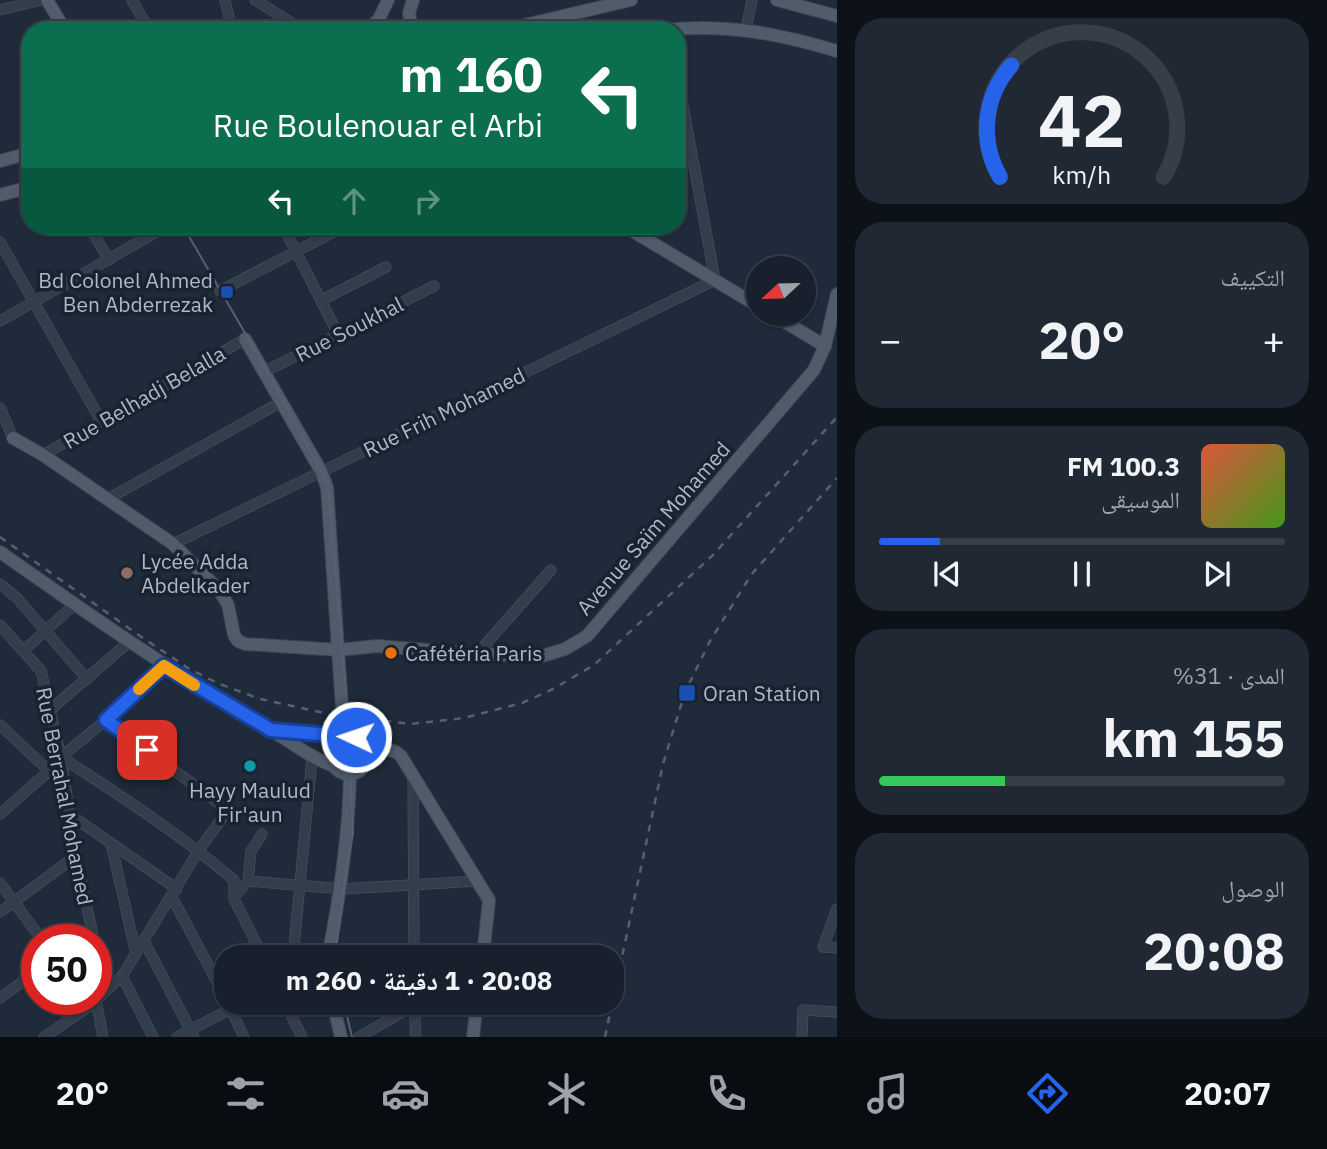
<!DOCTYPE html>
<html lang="ar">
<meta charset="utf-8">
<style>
:root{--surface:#17202c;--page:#202834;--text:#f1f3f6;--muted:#9ea3a9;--line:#363e48;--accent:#2563eb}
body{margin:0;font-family:"IBM Plex Sans","Noto Naskh Arabic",sans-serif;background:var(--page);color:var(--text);direction:rtl;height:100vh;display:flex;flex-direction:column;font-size:26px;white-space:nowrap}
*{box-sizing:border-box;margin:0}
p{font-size:23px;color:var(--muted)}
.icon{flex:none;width:38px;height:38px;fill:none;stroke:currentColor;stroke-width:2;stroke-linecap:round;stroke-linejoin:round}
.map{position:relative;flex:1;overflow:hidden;direction:ltr}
.sheet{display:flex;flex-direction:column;gap:18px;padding:18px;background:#0d1218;width:490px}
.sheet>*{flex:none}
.hud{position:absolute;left:21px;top:21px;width:665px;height:214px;border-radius:28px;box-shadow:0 2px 5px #0004,0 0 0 2px var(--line);direction:rtl;background:#0b6e4f;color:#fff;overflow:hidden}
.needle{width:46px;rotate:248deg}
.tools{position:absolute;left:746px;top:256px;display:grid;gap:14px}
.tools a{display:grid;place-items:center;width:70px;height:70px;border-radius:50%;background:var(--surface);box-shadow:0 2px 5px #0004,0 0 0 2px var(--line);font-size:35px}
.speed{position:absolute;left:21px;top:924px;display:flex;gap:14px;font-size:35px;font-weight:700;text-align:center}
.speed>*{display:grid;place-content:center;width:91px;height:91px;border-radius:50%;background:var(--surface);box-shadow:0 2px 5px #0004,0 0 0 2px var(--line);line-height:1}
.speed .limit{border:10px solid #d22;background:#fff;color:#111}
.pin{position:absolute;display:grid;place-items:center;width:60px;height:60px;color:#fff;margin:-30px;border-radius:14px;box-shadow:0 4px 10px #0006}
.me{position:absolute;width:77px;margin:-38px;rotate:273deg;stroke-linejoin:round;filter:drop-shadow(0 0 5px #0008)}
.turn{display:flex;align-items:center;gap:24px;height:147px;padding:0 28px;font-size:32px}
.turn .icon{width:91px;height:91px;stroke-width:2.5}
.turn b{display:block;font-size:49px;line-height:60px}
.lanes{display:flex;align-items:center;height:66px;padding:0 28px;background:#0003;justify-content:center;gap:35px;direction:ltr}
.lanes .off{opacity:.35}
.big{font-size:52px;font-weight:800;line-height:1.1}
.sheet .card{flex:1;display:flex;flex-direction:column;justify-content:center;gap:10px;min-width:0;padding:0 24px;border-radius:28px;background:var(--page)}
.sheet .dial{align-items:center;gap:0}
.dial svg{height:182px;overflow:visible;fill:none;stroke:var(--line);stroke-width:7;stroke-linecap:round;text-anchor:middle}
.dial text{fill:var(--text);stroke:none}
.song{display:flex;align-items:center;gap:21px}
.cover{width:84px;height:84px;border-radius:10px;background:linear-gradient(135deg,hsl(10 70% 55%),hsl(100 70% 35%))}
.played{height:7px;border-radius:4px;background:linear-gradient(90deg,var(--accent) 15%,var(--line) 15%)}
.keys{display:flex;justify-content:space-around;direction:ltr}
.heat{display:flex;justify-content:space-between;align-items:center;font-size:38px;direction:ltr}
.charge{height:10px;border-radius:5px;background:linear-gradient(90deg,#34c759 31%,var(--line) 0)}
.trip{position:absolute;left:214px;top:945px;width:410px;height:70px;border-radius:28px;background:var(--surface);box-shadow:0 2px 5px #0004,0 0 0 2px var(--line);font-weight:800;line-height:70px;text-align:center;direction:rtl}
.menu{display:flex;height:112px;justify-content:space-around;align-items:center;background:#090d12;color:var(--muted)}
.menu .icon{width:49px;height:49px}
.menu .active{color:var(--accent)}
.menu b{font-size:32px;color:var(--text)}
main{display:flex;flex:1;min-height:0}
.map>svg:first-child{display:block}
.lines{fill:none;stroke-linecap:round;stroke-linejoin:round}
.minor-casing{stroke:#4e5865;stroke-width:11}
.major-casing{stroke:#3d4654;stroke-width:14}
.minor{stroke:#333d4b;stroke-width:10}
.major{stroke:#515c6b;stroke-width:12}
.tram{stroke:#556172;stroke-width:2}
.rail{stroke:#556172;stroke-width:2.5;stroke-dasharray:7 7;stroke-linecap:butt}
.route-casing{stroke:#184099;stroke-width:18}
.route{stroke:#2563eb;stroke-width:12}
.slow{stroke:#f59e0b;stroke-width:12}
.transit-dot{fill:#1a4fb4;stroke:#19222f;stroke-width:2.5}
.education-dot{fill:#8d6e63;stroke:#19222f;stroke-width:2.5}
.food-dot{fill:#e8710a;stroke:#19222f;stroke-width:2.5}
.culture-dot{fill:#0f9aa8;stroke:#19222f;stroke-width:2.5}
.labels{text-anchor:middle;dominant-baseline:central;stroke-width:7;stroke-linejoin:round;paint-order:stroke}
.poi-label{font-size:21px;fill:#aeb8c7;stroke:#19222f;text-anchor:start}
.street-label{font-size:21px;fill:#aeb8c7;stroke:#19222f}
</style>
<main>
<section class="sheet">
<div class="card dial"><svg viewBox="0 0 100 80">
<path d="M14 69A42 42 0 1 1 86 69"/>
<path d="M14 69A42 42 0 0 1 19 20" stroke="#2563eb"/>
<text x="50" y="56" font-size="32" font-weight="700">42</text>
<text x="50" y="72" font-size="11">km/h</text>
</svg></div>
<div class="card"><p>التكييف</p>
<div class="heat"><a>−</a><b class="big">20°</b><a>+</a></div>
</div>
<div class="card">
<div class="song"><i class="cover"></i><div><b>100.3 FM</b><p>الموسيقى</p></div></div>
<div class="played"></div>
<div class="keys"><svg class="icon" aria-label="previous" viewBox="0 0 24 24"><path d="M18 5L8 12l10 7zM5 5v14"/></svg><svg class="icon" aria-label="pause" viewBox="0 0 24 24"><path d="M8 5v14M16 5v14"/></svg><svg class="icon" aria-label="next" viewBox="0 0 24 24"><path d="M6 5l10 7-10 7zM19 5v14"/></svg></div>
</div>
<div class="card"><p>المدى · 31%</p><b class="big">155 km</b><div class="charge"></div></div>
<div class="card"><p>الوصول</p><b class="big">20:08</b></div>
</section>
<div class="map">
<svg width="837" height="1037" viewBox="0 0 837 1037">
<rect width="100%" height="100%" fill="#1f2b3a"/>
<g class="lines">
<defs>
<g id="minor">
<path d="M132,0l17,30"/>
<path d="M225,0l7,30"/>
<path d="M255,0l48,30"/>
<path d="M0,10l41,-10"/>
<path d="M746,29l6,-29"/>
<path d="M89,226l20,34"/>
<path d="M283,226l55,108"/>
<path d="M0,242l101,179"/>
<path d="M220,291l125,-65"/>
<path d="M322,300l64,-33"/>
<path d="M0,321l167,-95"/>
<path d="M264,372l170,-86"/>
<path d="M0,408l13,30"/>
<path d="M43,455l202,-116"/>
<path d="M106,500l175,-98"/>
<path d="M173,544l542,-264 -38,-207"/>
<path d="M0,584l17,14 70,81"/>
<path d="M0,625l41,46 20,86 15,99 18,84"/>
<path d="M23,651l52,-47"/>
<path d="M477,654l74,-84"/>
<path d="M50,710l80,-69"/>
<path d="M0,725l49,46"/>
<path d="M61,757c60,39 119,77 173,123v19l29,58"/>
<path d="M413,776l1,181"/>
<path d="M0,814l49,-43 12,-14 45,-37 58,-54"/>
<path d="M69,814l108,75"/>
<path d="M111,843l25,111"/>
<path d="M248,881l3,-30 11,-17"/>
<path d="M0,883l42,57"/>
<path d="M172,897l54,102"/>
<path d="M234,897l14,-16 94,8 136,-8"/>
<path d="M837,909l-14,38 14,1"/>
<path d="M0,912l76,-56"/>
<path d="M144,941l50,96"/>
<path d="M96,950l7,30 -7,20 7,37"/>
<path d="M293,957l19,-199"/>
<path d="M122,976l31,61"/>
<path d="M0,998l37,-27"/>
<path d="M228,1003l16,34"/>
<path d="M285,1003l17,34"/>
<path d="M414,1003l2,34"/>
<path d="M44,1037l46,-31 32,-30 77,-126 29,-40 -122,-90"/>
<path d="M177,1037l65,-34"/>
<path d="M359,1037l59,-34"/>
<path d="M802,1037l1,-27 34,2"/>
</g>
<g id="major">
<path d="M47,0l18,30"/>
<path d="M777,0l60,16"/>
<path d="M372,26l7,-7 9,-19"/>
<path d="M357,30l15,-4 26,4"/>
<path d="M412,30l-3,-17 4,-13"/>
<path d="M504,30l127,-30"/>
<path d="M665,30c60,-7 115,4 172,21"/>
<path d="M0,161l30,-8"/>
<path d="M0,195l30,-8"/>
<path d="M624,226l134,80"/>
<path d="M770,313l55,33"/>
<path d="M245,339l76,132 6,16 17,250"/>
<path d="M13,438l30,17 130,89 46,46 9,15 6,30 4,6 7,3 94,6 38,-4 100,8 65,2 23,-7 22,-13 227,-266 11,-24 12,-52"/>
<path d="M0,552c88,62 176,123 269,177 23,13 41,29 65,37"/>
<path d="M275,731l66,7"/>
<circle cx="349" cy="755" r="19"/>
<path d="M363,742l33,10 5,4 88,144 -6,57"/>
<path d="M328,957c12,-61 21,-121 22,-183"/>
<path d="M333,1003l8,34"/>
<path d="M473,1037l4,-34"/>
</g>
</defs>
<!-- minor casing -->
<use href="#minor" class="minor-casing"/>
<!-- major casing -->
<use href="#major" class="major-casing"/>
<!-- minor -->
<use href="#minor" class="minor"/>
<!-- major -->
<use href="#major" class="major"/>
<!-- tram -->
<g class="tram">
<path d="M51,0l18,30"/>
<path d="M183,226l84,145 61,113 21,245 4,105 -6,29 -12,94"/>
<path d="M344,1003l8,34"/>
</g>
<!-- rail -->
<g class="rail">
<path d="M0,537l140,99 48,32 29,15 43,16 69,15 82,10 53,-6 58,-15 31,-14 41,-24 119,-110 124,-138"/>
<path d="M605,1037l58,-273 22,-72 25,-51 41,-66 86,-97"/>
</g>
</g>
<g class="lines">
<defs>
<path id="route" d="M147,750l-41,-30 58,-54 107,64 85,7"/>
</defs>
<!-- route casing -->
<use href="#route" class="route-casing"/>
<!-- route -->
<use href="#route" class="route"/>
<!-- slow -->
<path class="slow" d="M139,689l25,-23 30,19"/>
</g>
<!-- markers -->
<g class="transit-dot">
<rect x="220" y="285" width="14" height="14" rx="3.5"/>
<rect x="678" y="684" width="18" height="18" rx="3.5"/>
</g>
<circle class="education-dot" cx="127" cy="573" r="7"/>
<circle class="food-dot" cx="391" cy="653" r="7"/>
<circle class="culture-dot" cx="250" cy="766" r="7"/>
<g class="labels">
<!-- poi labels -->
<g class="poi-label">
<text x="213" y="280" text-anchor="end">Bd Colonel Ahmed<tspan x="213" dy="24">Ben Abderrezak</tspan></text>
<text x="141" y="561">Lycée Adda<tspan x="141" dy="24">Abdelkader</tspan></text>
<text x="405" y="653">Cafétéria Paris</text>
<text x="703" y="693">Oran Station</text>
<text x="250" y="790" text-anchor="middle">Hayy Maulud<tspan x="250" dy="24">Fir'aun</tspan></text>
</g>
<!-- street labels -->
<g class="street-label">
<text transform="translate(349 329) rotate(-27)">Rue Soukhal</text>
<text transform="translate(144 397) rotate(-30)">Rue Belhadj Belalla</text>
<text transform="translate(444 412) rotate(-26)">Rue Frih Mohamed</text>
<text transform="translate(653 528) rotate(-49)">Avenue Saïm Mohamed</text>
<text transform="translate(65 796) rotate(79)">Rue Berrahal Mohamed</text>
</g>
</g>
</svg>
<div class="tools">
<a><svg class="needle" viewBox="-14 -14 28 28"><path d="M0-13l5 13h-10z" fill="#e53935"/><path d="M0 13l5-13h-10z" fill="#9ea3a9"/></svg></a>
</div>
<div class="speed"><div class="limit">50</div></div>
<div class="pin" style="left:147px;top:750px;background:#d93025"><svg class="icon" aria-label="arrive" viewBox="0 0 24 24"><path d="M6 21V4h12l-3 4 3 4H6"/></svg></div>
<svg class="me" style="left:356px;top:737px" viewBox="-20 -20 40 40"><circle r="17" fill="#2563eb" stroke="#fff" stroke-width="3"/><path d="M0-11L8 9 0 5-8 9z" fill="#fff"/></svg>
<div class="trip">20:08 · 1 دقيقة · 260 m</div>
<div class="hud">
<div class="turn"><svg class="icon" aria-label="left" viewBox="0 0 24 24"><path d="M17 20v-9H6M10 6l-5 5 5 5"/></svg><div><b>160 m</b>Rue Boulenouar el Arbi</div></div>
<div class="lanes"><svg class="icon" aria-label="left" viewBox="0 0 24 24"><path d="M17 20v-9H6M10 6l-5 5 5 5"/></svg><svg class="icon off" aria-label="ahead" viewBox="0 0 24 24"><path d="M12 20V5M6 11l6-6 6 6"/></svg><svg class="icon off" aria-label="right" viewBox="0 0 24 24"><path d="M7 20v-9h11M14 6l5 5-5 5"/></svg></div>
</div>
</div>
</main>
<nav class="menu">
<b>20:07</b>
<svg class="icon active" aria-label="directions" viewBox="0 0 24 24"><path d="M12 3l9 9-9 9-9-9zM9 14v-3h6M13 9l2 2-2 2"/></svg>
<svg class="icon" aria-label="music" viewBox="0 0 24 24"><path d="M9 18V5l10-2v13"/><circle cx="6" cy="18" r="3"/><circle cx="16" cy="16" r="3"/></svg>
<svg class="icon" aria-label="phone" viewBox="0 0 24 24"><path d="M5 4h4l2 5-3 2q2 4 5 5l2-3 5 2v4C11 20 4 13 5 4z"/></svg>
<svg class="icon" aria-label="climate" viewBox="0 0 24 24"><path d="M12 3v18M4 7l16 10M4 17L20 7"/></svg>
<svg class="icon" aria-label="car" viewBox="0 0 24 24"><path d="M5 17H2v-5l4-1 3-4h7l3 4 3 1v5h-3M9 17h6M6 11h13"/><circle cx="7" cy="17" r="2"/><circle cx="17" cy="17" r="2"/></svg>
<svg class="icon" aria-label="filters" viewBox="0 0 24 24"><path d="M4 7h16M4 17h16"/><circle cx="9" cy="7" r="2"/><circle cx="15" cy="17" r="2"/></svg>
<b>20°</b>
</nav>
